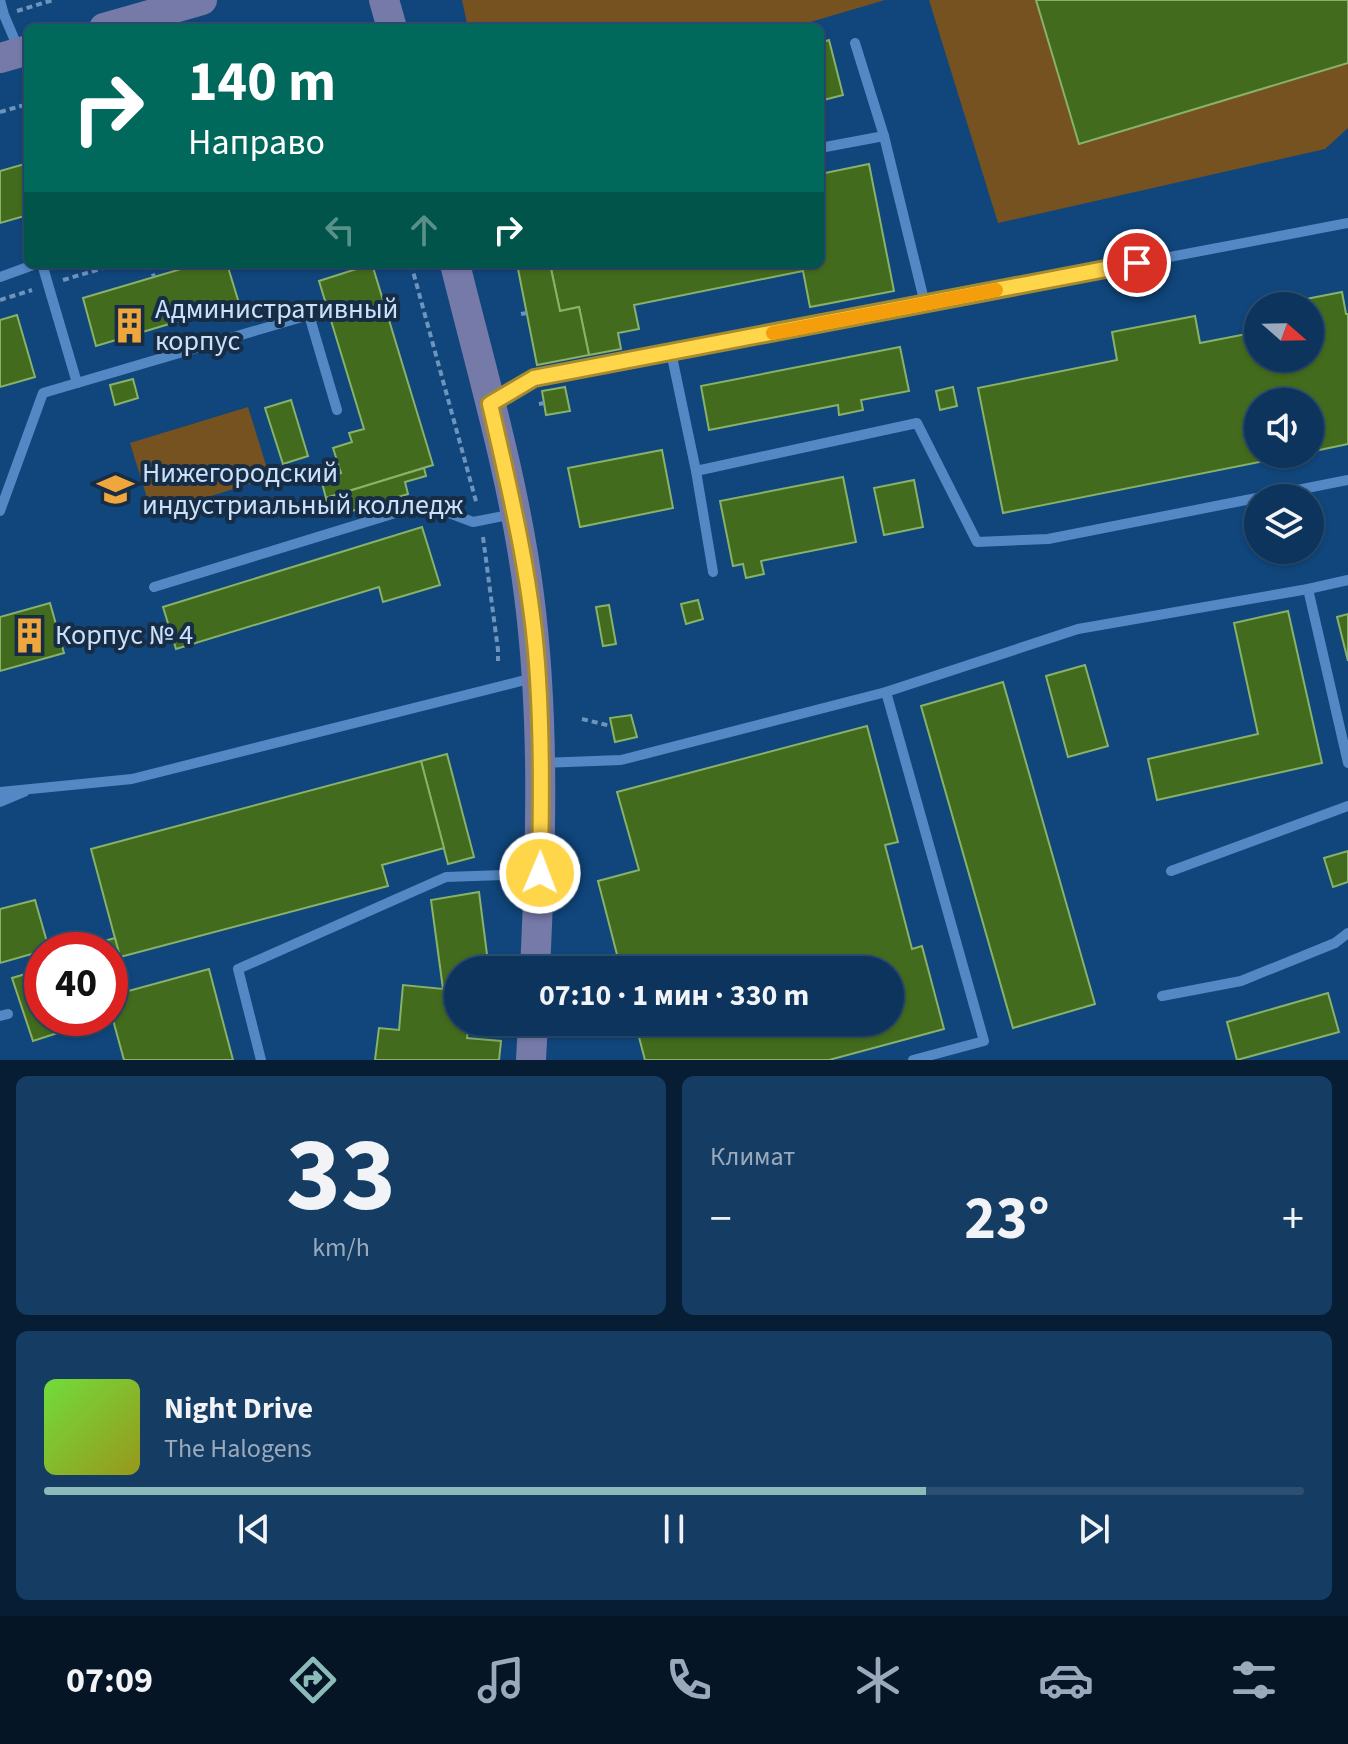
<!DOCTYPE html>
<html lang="ru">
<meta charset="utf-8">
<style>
:root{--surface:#0c345d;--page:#153c63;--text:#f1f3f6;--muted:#9aaabc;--line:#2c4f72;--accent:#8bbbb9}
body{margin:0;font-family:"Source Sans 3",sans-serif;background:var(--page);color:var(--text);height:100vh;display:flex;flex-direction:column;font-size:30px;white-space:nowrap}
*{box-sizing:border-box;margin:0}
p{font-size:26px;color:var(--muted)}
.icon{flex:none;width:44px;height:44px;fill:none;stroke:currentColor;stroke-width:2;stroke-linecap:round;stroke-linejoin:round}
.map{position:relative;height:1060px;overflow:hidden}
.panel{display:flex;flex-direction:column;gap:16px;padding:16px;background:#071d33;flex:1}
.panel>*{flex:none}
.banner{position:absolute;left:24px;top:24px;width:800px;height:244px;border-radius:12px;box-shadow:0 2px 6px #0004,0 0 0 2px var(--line);background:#00695c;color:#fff;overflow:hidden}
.needle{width:52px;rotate:110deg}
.buttons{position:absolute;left:1244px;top:292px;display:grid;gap:16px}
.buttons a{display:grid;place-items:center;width:80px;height:80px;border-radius:50%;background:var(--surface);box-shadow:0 2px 6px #0004,0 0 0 2px var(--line);font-size:40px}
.speed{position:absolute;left:24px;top:932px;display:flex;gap:16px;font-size:40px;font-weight:700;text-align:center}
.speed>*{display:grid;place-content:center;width:104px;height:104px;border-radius:50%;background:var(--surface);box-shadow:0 2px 6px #0004,0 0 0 2px var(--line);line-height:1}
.speed .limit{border:12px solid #d22;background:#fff;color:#111}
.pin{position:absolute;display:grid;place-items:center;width:68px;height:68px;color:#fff;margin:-34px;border:4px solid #fff;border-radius:50%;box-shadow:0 2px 8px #0007}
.me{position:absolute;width:88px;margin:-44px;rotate:1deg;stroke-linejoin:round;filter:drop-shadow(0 0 6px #0008)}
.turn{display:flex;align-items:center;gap:28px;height:168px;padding:0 32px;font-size:36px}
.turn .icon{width:104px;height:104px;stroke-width:2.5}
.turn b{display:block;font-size:56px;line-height:68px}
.lanes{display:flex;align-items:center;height:76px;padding:0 32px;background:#0003;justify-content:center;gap:40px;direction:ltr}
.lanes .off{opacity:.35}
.big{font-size:60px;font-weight:700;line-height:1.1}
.panel .widget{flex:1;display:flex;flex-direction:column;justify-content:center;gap:12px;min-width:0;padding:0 28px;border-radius:12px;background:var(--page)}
.panel .dial{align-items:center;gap:0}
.dial b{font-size:104px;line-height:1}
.song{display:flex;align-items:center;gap:24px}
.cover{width:96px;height:96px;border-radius:12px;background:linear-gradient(135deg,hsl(100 70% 55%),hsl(60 70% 35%))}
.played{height:8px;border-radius:4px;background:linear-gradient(90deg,var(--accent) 70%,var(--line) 70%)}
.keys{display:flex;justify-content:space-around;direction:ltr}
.heat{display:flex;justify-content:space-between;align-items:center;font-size:44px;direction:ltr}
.panel .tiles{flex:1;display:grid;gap:16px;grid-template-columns:1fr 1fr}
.widget:last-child{grid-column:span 2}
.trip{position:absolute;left:444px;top:956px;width:460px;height:80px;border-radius:40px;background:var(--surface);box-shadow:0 2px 6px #0004,0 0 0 2px var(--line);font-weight:700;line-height:80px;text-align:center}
.menu{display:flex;height:128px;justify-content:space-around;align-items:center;background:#051525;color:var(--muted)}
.menu .icon{width:56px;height:56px}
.menu .on{color:var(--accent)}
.menu b{font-size:36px;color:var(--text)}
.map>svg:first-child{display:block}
.green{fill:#755220}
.building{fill:#436b1d;stroke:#88b16a;stroke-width:2}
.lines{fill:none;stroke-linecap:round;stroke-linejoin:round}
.path{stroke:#6e94bc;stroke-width:4;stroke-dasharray:6 4;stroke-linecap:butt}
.lane{stroke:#5488c4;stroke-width:10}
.secondary{stroke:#757aa9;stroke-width:30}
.route-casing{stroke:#a68a30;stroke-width:20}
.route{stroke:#ffd54a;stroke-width:14}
.slow{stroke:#f59e0b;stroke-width:14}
.labels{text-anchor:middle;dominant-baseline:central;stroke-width:8;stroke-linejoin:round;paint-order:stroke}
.poi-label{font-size:28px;fill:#cbe1fb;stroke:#172d45;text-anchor:start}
</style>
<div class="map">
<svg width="1348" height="1060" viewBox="0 0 1348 1060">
<rect width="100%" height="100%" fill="#10467c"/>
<!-- green -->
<g class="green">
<path d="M462,0h423l-95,28h-322z"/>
<path d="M929,0h419v128l-23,21 -327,74z"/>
<path d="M248,407l22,71 -118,36 -22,-71z"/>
</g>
<!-- building -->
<g class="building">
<path d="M1036,0h312v63l-269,81z"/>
<path d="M829,40l14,55 -23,6v-58z"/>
<path d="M28,163v52l-28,8v-52z"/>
<path d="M869,164l25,127 -84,16 -7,-36 -169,34 5,24 -21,4 3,16 -32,6 -10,-48 -19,4 -10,-47h270v-90z"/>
<path d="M198,264h29l12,39 -143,43 -13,-48z"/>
<path d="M372,264l61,201 -107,33 -5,-19 20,-6 -8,-25 19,-6 -3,-9 15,-4 -45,-148z"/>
<path d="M517,264h33l10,47 19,-4 10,48 -52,10z"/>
<path d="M1342,292l4,22h2v130l-38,8v-50h-52v52h42l-297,59 -25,-125 139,-28 -5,-28 83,-16 5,27 57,-11 -4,-22 5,-2v50h52v-52h-40z"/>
<path d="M17,315l18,62 -35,10v-67z"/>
<path d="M900,347l9,44 -48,9 2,10 -24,5 -1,-10 -129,25 -8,-44z"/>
<path d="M133,379l5,19 -23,7 -5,-20z"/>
<path d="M565,387l5,24 -24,4 -4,-24z"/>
<path d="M953,387l4,19 -17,4 -4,-19z"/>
<path d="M291,400l17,56 -25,8 -18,-56z"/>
<path d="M662,450l11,58 -93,19 -12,-59z"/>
<path d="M424,468l2,8 -21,6 3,12 -76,23 -6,-19z"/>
<path d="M843,477l13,65 -95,19 3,13 -18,4 -3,-14 -10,2 -13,-65z"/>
<path d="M914,480l9,47 -39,8 -10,-47z"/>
<path d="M422,527l18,58 -57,17 -4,-15 -203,62 -13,-42z"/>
<path d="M698,600l5,19 -17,5 -5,-20z"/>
<path d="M50,603l14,50 -64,18v-54z"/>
<path d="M609,605l7,39 -13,2 -7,-39z"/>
<path d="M1288,611l34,152 -165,37 -9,-41 110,-25 -24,-111z"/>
<path d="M1348,614v47l-11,-44z"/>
<path d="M1085,665l23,81 -40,11 -22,-81z"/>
<path d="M1003,682l92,322 -82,24 -92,-322z"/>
<path d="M631,715l6,22 -22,5 -5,-24z"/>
<path d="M867,726l31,116 -13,3 27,104 10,-3 22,83 -115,31h-184l-10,-38h255v-52h-269l-23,-89 41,-11 -22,-78z"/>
<path d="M447,754l27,103 -26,7 -27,-103z"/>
<path d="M421,761l23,87 -62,17 6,21 -268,71 -29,-108z"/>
<path d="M1348,851v31l-15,5 -9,-29z"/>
<path d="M479,892l10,78h-31v52h11l-2,16 34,3 -2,19h-124l4,-32 20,2 4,-45 40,4 -12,-89z"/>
<path d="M35,900l14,49 -49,14v-54z"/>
<path d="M115,938l14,53 -19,5v-46h-15l-2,-6z"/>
<path d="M42,969v49h31l3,9 -43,14 -21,-63z"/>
<path d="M209,969l24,91h-109l-14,-51v-13z"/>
<path d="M1328,993l11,39 -102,28 -10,-38z"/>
</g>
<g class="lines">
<!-- path -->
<g class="path">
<path d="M17,11l36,-11"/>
<path d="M0,112l28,-8"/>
<path d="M150,264l4,13"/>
<path d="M411,264l66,241"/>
<path d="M63,280l54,-16"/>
<path d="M0,300l32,-10"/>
<path d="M521,314l6,-1"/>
<path d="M539,404l5,-1"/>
<path d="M483,537l15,113v11"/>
<path d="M582,719l29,7"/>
</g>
<!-- lane -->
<g class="lane">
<path d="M0,0l4,15 15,35"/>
<path d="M855,43l29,93 41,168"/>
<path d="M820,148l64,-12"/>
<path d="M42,264l35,119"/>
<path d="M0,277l36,-13"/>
<path d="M671,352l25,119 221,-48 60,119 71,-3 300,-59"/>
<path d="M495,401l39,-23 814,-155"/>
<path d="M696,471l17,101"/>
<path d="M0,511l43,-118 266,-78 28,95"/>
<path d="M154,587l271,-83 48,18 41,-8"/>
<path d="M1308,589l40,174"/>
<path d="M886,692l98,349 -71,19"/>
<path d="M541,763l80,-3 265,-68 192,-63 230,-40 40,-9"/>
<path d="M0,792l132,-13 401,-101"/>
<path d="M0,802l24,-10"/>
<path d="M1171,871l177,-65"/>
<path d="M1162,996l79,-15 94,-38 13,-10"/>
<path d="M0,1016l8,-2"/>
<path d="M261,1060l-23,-91 208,-92 88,-3"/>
</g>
<!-- secondary -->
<g class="secondary">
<path d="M384,0l8,28"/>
<path d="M104,28l98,-28"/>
<path d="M0,58l28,-8"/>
<path d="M455,264c27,109 60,220 74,331 16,125 12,250 6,375"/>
<path d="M531,1060l2,-38"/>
</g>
</g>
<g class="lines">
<defs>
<path id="route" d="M540,873c1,-64 2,-129 -2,-194 -5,-93 -27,-184 -48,-275l44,-26 603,-115"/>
</defs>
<!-- route casing -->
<use href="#route" class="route-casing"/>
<!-- route -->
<use href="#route" class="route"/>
<!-- slow -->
<path class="slow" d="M773,333l223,-43"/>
</g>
<!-- icons -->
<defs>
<symbol id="building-bare" viewBox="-9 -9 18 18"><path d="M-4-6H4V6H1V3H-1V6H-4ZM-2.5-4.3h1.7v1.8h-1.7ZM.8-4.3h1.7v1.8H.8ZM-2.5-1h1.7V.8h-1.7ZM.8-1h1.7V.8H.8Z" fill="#efa73d" stroke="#172d45" stroke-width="2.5" paint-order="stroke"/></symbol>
<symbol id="university-bare" viewBox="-9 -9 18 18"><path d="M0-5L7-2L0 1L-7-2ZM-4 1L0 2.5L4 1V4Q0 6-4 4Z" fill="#efa73d" stroke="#172d45" stroke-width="2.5" paint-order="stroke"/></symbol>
</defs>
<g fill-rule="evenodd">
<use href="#building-bare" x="104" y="300" width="51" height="51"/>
<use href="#university-bare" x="90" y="464" width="51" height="51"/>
<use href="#building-bare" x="4" y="610" width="51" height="51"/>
</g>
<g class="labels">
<!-- poi labels -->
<g class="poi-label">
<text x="155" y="309">Административный<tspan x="155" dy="32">корпус</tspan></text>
<text x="142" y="473">Нижегородский<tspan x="142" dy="32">индустриальный колледж</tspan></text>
<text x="55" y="635">Корпус № 4</text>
</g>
</g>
</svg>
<div class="buttons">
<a><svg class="needle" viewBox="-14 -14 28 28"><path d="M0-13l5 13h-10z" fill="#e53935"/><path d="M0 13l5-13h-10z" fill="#9aaabc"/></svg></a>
<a><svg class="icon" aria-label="sound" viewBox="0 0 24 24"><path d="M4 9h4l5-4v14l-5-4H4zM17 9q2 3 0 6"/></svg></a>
<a><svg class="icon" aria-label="layers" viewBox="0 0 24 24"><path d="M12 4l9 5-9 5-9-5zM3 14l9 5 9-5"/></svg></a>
</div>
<div class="speed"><div class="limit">40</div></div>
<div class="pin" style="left:1137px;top:263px;background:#d93025"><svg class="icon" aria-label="arrive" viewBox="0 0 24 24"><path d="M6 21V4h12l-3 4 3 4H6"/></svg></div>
<svg class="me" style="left:540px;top:873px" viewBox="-20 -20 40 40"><circle r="17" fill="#ffd54a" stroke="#fff" stroke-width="3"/><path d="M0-11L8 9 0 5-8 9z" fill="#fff"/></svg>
<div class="trip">07:10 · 1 мин · 330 m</div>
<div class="banner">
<div class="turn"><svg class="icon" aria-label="right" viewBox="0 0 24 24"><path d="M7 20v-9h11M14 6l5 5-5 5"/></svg><div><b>140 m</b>Направо</div></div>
<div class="lanes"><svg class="icon off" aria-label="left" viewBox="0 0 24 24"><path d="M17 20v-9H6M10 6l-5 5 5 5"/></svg><svg class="icon off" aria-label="ahead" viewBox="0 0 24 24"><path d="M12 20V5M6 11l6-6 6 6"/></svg><svg class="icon" aria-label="right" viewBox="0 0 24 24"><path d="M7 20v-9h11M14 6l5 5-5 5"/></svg></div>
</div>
</div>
<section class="panel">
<div class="tiles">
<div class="widget dial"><b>33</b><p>km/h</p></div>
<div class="widget"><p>Климат</p>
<div class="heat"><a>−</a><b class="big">23°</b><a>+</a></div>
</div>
<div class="widget">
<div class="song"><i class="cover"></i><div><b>Night Drive</b><p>The Halogens</p></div></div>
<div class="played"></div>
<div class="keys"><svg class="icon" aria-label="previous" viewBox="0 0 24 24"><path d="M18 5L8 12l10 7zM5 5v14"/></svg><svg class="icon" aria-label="pause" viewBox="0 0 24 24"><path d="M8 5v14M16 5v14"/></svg><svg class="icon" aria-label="next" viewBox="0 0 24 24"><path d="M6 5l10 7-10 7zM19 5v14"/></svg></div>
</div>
</div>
</section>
<nav class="menu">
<b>07:09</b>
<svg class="icon on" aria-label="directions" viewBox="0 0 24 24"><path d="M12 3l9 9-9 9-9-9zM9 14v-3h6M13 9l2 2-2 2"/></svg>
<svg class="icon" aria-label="music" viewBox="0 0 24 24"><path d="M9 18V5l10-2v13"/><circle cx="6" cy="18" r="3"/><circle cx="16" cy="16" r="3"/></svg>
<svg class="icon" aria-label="phone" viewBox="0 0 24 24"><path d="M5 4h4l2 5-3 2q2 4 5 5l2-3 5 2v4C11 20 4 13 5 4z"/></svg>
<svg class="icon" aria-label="climate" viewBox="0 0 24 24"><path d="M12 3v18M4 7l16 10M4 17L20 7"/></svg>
<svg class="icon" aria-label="car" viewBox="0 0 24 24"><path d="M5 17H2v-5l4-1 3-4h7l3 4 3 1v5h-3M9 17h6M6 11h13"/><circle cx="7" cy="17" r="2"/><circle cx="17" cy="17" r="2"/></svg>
<svg class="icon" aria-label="filters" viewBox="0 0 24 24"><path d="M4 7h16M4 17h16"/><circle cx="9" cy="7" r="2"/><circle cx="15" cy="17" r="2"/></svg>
</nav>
